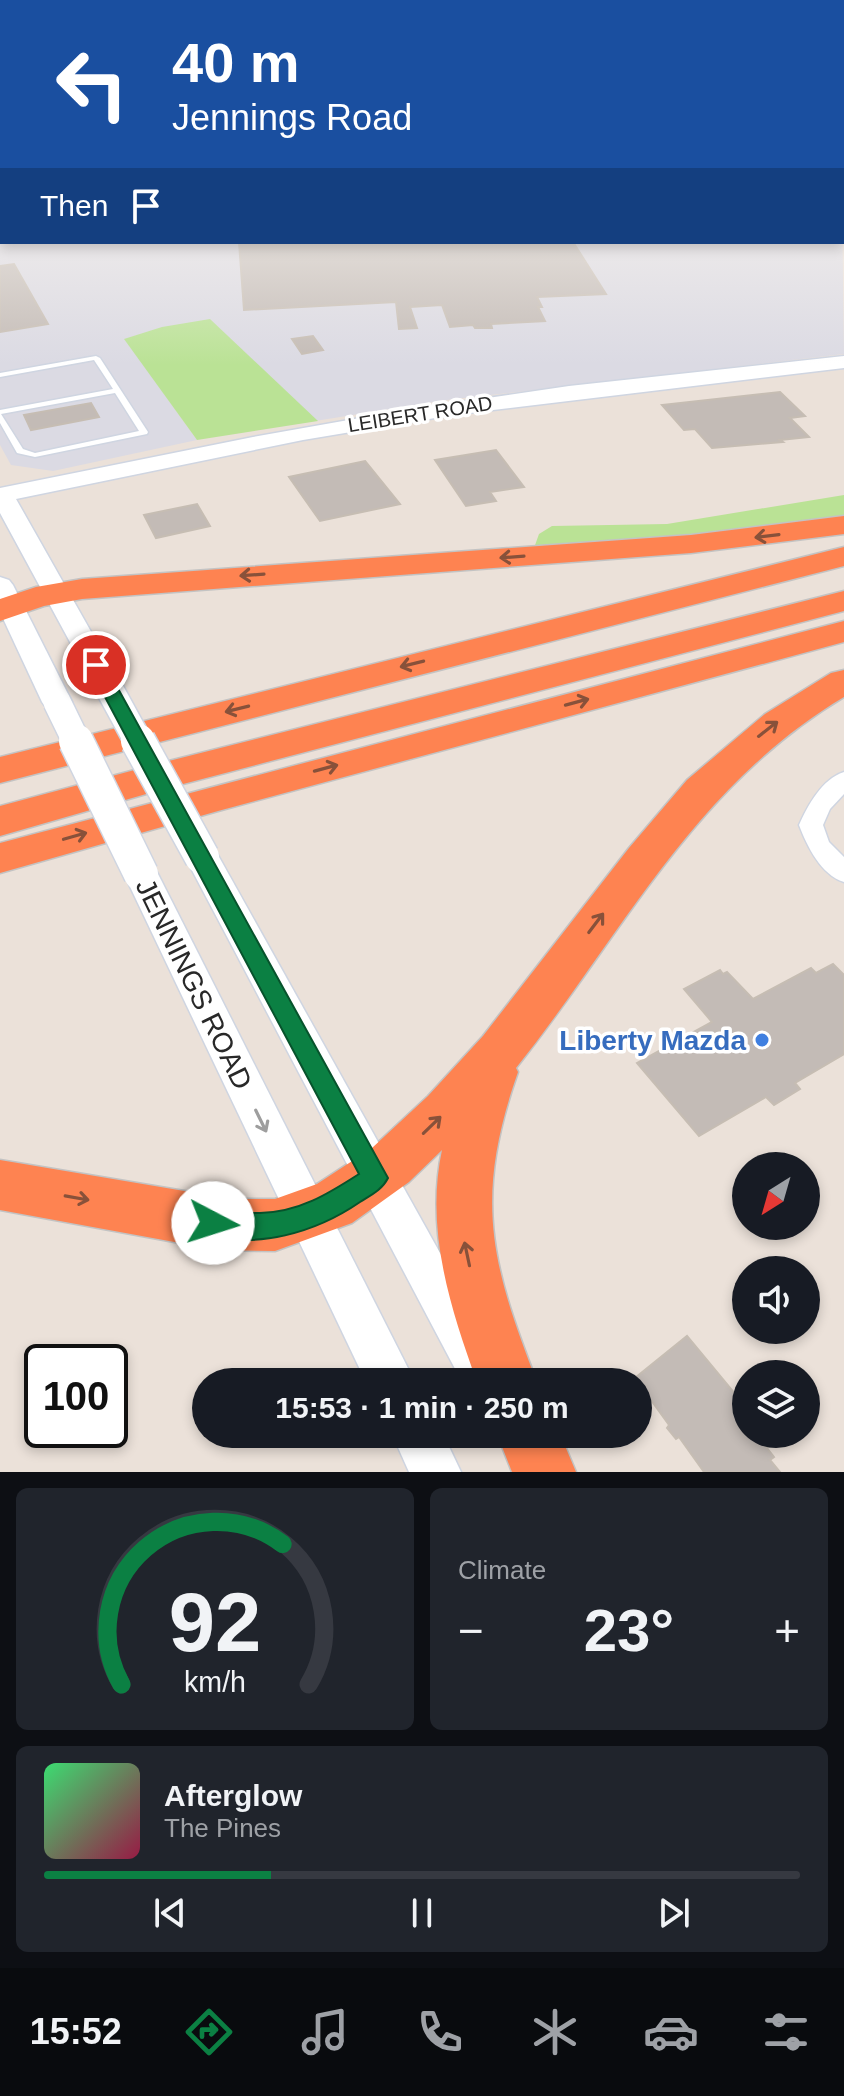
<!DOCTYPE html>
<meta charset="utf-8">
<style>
:root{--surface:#171b24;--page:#20242c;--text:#f1f3f6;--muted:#9ea1a6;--line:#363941;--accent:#0b8043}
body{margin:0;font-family:Arial,sans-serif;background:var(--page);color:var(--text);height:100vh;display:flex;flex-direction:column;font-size:30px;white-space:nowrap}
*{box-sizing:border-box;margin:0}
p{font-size:26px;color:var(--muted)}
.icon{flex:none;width:44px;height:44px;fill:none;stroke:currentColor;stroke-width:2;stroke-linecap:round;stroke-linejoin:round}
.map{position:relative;height:1472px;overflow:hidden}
.drawer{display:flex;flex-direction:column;gap:16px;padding:16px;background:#0d0f14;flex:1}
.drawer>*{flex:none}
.guide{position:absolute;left:0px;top:0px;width:844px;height:244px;box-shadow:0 4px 12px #0003;background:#1a4fa0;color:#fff;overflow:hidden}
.needle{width:52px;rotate:217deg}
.tools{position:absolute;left:732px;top:1152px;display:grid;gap:16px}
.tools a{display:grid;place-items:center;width:88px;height:88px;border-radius:50%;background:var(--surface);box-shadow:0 4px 12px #0003;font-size:40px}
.speed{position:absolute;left:24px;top:1344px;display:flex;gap:16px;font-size:40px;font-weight:700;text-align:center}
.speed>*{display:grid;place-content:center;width:104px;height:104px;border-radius:50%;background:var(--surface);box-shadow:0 4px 12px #0003;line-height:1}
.speed .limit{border:4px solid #111;border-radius:12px;background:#fff;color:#111}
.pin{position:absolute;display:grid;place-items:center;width:68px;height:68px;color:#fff;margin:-34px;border:4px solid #fff;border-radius:50%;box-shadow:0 2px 8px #0007}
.me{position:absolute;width:88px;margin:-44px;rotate:95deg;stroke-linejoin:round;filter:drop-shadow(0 0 6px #0008)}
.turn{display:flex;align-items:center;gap:28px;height:168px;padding:0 40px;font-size:36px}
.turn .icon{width:104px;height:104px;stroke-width:2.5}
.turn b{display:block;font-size:56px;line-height:68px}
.then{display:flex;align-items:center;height:76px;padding:0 40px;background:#0003;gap:16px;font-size:30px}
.big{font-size:60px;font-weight:700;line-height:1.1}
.drawer .widget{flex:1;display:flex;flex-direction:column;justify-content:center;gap:12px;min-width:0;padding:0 28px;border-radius:12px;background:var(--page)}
.drawer .dial{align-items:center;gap:0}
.dial svg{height:208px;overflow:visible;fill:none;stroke:var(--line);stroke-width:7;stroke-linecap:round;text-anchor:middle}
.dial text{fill:var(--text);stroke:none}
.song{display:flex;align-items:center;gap:24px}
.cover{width:96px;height:96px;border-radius:12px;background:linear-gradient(135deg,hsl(140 70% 55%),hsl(340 70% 35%))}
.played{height:8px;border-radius:4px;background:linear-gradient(90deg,var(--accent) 30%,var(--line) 30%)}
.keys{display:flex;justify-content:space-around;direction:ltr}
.heat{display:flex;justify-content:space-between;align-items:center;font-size:44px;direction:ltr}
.drawer .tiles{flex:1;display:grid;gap:16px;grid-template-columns:1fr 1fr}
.widget:last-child{grid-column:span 2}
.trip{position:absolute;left:192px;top:1368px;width:460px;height:80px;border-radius:40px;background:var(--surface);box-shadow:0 4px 12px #0003;font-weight:700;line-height:80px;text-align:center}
.menu{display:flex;height:128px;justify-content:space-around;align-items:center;background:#090b0e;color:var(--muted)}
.menu .icon{width:56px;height:56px}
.menu .current{color:var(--accent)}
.menu b{font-size:36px;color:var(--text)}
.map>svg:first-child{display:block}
.industrial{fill:#dbdae3}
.green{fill:#bae295}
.building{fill:#c3bbb6;stroke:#c6bdb3;stroke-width:2}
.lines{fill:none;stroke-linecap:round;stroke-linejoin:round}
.lane-casing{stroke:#cfd5e1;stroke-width:3}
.street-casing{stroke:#cfd5e1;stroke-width:3}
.secondary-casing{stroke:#cfd5e1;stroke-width:3}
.highway-casing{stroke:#c3c3c3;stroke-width:3}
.lane{fill:#fff;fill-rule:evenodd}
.street{fill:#fff;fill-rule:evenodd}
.secondary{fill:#fff;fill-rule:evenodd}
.highway{fill:#fe8351;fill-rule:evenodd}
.secondary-bridge-far1-casing{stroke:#cfd5e1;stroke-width:30;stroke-linecap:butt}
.secondary-bridge-casing{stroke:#cfd5e1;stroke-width:37;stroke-linecap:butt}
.secondary-bridge-far1{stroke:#fff;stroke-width:27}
.secondary-bridge{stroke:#fff;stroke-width:34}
.oneway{stroke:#88513a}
.oneway2{stroke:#9e9e9e}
.route{fill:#0b8043;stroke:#07532c;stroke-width:2}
.shop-dot{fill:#3f7fe0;stroke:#fff;stroke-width:3}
.labels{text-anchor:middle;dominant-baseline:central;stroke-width:7;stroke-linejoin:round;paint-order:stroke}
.far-street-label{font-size:20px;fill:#282828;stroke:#fff}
.near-street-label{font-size:28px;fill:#282828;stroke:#fff}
.near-shop-label{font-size:28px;font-weight:bold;fill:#366cbe;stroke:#fff;text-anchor:end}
</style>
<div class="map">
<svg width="844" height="1472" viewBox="0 0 844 1472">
<rect width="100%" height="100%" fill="#ebe1d9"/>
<!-- industrial -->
<path class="industrial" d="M842,210l2,144 -397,46 -132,21 -190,-82 72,101 -144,31 -42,-6 -11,-20v-232l2,29h840z"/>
<!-- green -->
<g class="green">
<path d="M210,319l108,102 -121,19 -73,-101 38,-12z"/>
<path d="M844,495v21l-130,18 -180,14 5,-14 13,-8 115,-2z"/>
</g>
<!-- building -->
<g class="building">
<path d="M239,242h334l33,52 -69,3 5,10h-4l7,14 -54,3 1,4h-17l-2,-3 -23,2 -8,-22 -32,2 7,21 -18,1 -3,-27 -152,8z"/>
<path d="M14,264l34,60 -48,8v-66z"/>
<path d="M313,336l10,14 -21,4 -10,-15z"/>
<path d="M780,392l25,24 -15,2 19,19 -29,3 3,2 -71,6 -17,-19 -11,1 -22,-25z"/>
<path d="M91,403l8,14 -68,13 -7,-15z"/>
<path d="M496,450l28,37 -34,5 6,9 -30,5 -31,-46z"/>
<path d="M365,461l35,43 -80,17 -31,-44z"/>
<path d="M197,504l13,22 -54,12 -12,-23z"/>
<path d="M833,964l11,11v79l-49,29 5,6 -26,16 -8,-8 -67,39 -62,-73 75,-41 -28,-33 36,-19 3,4 4,-2 26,27 58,-31 5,5z"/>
<path d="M687,1336l59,71v27h10l18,23 -4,3 10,12h-76l-25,-35 -3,2 -9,-11 2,-3 -34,-47z"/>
</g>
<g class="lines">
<defs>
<path id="lane" d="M96,356l4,2 48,74 -1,2 -112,23 -18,-4 -17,-30v-13l113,-21 -19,-29 -94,17v-4zM115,393l24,38 -104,22 -12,-4 -22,-35z"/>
<path id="street" d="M844,772v22l-14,15 -7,16 6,17 15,15v25c-23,-7 -37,-36 -45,-57 9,-20 23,-46 45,-53z"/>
<g id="secondary">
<path d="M844,356v12l-385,46 -156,26 -287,59 108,191 -4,6 -10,3 -10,-3 -4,-6 -96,-177v-25l253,-51 152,-27 164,-24z"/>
<path d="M0,577l9,3 4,5 59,117 -5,7 -10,2 -10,-2 -5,-7 -42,-90z"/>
<path d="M202,845l12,3 298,534h-50l-277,-525 5,-9z"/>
<path d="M141,861l12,4 5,9 257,508h-49l-242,-508 5,-9z"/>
<path d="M392,1434h51l18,38h-52z"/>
</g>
<g id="highway">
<path d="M844,516v18l-153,19 -609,46 -38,7 -44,15v-22l36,-12 46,-8 609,-44z"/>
<path d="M844,547v19l-844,217v-26z"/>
<path d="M844,591v20l-684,179 -160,46v-30l157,-42z"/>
<path d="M844,621v21l-626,169 -218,62v-30z"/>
<path d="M844,670v27c-151,90 -222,238 -328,371l2,4c-44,125 -28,190 19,310h-60c-27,-75 -52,-152 -35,-232l-33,32 -57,41 -77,28 -57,-1 -218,-40v-50l232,39h43l42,-15 55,-36 56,-52 55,-60 146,-188 58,-68 78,-66 66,-41z"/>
<path d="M497,1434h63l16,38h-64z"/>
</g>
</defs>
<!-- lane casing -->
<use href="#lane" class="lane-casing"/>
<!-- street casing -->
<use href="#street" class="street-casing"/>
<!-- secondary casing -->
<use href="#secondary" class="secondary-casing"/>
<!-- highway casing -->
<use href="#highway" class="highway-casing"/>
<!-- lane -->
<use href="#lane" class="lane"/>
<!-- street -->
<use href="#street" class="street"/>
<!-- secondary -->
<use href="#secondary" class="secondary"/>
<!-- highway -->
<use href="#highway" class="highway"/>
<defs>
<g id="secondary-bridge-far1">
<path d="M110,690l29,53"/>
<path d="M57,702l20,41"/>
</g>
<g id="secondary-bridge">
<path d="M76,741l65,133"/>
<path d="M138,741l64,116"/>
</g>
</defs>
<!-- secondary-bridge-far1 casing -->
<use href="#secondary-bridge-far1" class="secondary-bridge-far1-casing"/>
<!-- secondary-bridge casing -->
<use href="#secondary-bridge" class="secondary-bridge-casing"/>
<!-- secondary-bridge-far1 -->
<use href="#secondary-bridge-far1" class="secondary-bridge-far1"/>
<!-- secondary-bridge -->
<use href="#secondary-bridge" class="secondary-bridge"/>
</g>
<!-- one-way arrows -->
<defs><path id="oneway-shaft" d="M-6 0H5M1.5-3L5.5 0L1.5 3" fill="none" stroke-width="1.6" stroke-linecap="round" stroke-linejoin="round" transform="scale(2)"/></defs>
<g class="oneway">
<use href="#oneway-shaft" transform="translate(767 536) rotate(173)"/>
<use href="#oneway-shaft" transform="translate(512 557) rotate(176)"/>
<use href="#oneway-shaft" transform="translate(252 575) rotate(176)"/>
<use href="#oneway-shaft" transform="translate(412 664) rotate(166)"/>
<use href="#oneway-shaft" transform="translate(577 702) rotate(-15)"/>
<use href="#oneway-shaft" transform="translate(237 709) rotate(166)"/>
<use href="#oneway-shaft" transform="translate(768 729) rotate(-38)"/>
<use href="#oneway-shaft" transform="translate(326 768) rotate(-15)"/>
<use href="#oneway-shaft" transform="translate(75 836) rotate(-16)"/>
<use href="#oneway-shaft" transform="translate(596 923) rotate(-53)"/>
<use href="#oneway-shaft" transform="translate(432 1125) rotate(-44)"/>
<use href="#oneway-shaft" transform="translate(77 1198) rotate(10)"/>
<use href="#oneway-shaft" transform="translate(467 1254) rotate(-102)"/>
</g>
<use class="oneway2" href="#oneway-shaft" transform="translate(261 1121) rotate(64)"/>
<!-- sky -->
<linearGradient id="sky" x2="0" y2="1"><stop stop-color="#76c5ea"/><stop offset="0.44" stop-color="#f6f2ee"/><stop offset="1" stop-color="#f6f2ee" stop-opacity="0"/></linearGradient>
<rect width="844" height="365" fill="url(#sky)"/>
<!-- route -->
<path class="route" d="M96,660l9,5 283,513c-6,12 -17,17 -28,24 -42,29 -106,50 -156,30l-4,-9 4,-9c18,-7 37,0 56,-1 39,-1 68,-19 99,-39l-271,-509z"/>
<!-- markers -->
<circle class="shop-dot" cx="762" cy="1040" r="8"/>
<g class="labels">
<!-- far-street labels -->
<g class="far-street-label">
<text transform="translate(420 414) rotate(-9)">LEIBERT ROAD</text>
</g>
<!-- near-street labels -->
<g class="near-street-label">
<text transform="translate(194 984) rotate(64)">JENNINGS ROAD</text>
</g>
<!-- near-shop labels -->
<g class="near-shop-label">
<text x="746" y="1040">Liberty Mazda</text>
</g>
</g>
</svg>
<div class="tools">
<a><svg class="needle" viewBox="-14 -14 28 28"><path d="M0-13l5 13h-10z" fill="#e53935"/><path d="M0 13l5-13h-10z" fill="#9ea1a6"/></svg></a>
<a><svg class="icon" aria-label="sound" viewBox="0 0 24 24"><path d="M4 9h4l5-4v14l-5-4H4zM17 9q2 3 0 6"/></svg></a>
<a><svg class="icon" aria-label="layers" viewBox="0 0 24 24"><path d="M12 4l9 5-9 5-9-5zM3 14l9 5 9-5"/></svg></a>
</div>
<div class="speed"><div class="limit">100</div></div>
<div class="pin" style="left:96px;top:665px;background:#d93025"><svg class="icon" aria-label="arrive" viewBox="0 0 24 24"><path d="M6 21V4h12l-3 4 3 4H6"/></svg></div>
<svg class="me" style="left:213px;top:1223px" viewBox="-20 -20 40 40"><circle r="19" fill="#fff"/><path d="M0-13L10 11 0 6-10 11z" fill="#0b8043"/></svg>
<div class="trip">15:53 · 1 min · 250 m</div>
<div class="guide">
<div class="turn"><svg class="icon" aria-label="left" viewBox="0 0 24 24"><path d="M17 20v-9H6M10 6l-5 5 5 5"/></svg><div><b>40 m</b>Jennings Road</div></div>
<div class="then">Then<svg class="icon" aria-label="arrive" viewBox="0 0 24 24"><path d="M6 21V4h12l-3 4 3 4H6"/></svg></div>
</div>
</div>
<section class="drawer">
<div class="tiles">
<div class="widget dial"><svg viewBox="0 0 100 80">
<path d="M14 69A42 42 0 1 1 86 69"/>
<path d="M14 69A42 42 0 0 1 76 15" stroke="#0b8043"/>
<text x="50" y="56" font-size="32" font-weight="700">92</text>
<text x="50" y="72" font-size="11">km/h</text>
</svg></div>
<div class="widget"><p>Climate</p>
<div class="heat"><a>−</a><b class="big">23°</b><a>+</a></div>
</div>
<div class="widget">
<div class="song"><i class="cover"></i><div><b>Afterglow</b><p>The Pines</p></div></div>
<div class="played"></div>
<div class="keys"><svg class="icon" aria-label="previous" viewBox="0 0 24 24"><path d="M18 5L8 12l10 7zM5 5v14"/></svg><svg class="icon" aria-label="pause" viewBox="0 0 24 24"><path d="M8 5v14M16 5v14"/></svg><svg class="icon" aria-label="next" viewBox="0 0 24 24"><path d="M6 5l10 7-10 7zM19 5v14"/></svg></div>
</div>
</div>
</section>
<nav class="menu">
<b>15:52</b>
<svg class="icon current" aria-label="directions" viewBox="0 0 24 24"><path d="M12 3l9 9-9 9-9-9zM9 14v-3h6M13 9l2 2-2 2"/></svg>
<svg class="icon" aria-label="music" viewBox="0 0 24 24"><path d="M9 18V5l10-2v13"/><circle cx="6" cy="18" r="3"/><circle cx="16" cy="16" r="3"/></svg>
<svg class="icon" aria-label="phone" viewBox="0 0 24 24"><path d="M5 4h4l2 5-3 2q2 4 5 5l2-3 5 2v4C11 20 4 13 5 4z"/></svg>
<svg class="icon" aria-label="climate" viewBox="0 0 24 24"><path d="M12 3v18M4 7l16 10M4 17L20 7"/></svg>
<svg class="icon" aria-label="car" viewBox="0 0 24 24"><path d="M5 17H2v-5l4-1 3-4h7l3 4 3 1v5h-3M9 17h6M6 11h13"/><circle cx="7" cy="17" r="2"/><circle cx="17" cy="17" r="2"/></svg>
<svg class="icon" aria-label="filters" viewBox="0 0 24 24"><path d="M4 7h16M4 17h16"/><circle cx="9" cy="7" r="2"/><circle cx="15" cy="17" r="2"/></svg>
</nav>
